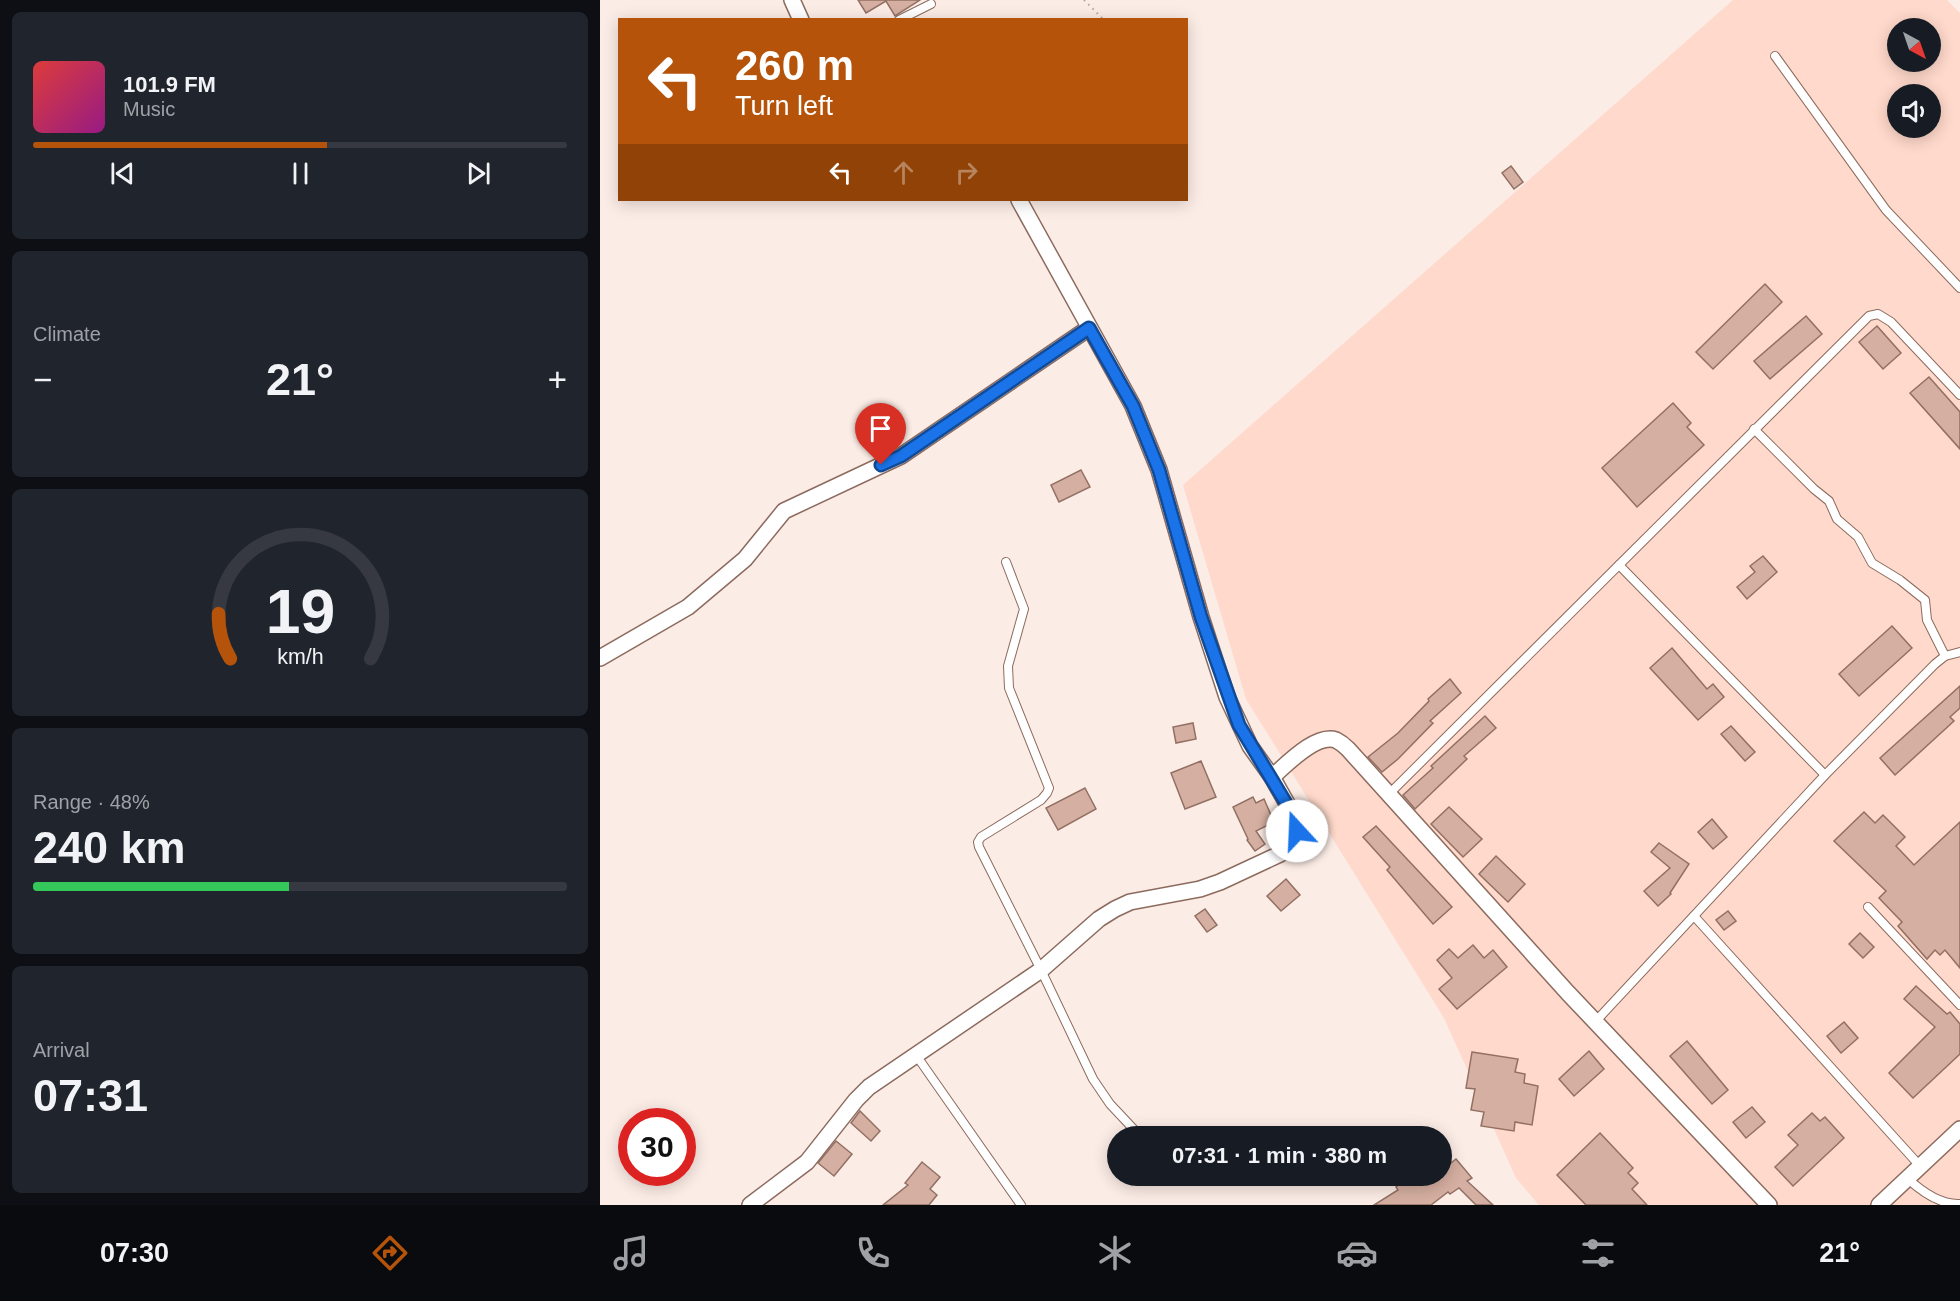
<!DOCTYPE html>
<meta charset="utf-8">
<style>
:root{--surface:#171b24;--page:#20242c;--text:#f1f3f6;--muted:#9ea1a6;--line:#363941;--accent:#b45309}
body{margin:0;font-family:Arial,sans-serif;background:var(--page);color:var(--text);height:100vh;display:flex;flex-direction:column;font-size:22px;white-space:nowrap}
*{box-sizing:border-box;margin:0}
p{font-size:20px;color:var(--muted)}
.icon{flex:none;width:33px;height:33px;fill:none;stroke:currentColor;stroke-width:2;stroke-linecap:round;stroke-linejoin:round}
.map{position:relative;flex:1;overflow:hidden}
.sheet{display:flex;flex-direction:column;gap:12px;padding:12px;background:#0d0f14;width:600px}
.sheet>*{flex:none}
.top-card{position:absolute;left:18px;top:18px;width:570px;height:183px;border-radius:0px;box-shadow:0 3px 15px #0003;background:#b45309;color:#fff;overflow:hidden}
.needle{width:39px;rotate:140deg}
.buttons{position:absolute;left:1287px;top:18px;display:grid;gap:12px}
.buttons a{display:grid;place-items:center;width:54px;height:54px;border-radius:50%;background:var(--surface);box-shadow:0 3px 15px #0003;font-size:30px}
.speed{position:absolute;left:18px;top:1108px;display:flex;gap:12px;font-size:30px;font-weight:700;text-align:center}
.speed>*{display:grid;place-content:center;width:78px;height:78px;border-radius:50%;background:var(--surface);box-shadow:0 3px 15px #0003;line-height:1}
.speed .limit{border:9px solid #d22;background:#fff;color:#111}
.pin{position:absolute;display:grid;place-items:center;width:51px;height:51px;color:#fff;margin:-62px -26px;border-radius:50% 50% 50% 0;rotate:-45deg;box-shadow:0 0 6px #0007}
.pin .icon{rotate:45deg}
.me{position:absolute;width:66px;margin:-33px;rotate:340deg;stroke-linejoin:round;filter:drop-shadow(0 0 4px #0008)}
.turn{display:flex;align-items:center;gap:21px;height:126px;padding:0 18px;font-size:27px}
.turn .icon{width:78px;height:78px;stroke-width:2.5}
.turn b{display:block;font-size:42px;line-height:51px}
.lanes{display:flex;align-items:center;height:57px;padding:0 18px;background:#0003;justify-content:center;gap:30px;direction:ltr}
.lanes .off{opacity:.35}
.big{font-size:45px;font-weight:800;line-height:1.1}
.sheet .widget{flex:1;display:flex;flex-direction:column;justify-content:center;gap:9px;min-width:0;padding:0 21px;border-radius:9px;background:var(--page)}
.sheet .dial{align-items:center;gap:0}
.dial svg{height:156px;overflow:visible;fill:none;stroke:var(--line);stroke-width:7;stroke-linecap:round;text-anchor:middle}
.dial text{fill:var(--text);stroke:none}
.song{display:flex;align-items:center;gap:18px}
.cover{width:72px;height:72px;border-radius:9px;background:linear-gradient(135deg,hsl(0 70% 55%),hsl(310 70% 35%))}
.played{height:6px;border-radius:3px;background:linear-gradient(90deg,var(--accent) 55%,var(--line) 55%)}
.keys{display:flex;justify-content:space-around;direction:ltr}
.heat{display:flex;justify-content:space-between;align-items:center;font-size:33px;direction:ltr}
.charge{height:9px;border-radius:4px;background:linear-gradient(90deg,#34c759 48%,var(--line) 0)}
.trip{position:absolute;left:507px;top:1126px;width:345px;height:60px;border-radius:30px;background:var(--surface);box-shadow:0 3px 15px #0003;font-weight:800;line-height:60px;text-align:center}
.tabs{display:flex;height:96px;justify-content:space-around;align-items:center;background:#090b0e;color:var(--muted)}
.tabs .icon{width:42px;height:42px}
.tabs .on{color:var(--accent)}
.tabs b{font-size:27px;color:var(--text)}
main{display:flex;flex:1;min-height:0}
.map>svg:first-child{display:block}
.built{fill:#ffd9cb;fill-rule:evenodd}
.building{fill:#d5afa1;stroke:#927063;stroke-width:1.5}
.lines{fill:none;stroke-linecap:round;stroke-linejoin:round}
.lane-casing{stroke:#8c6b5e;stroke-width:10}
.street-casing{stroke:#8c6b5e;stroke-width:18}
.path{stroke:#b3a49e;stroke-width:2;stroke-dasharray:1.5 4.5;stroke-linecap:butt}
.lane{stroke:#fff;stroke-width:8}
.street{stroke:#fff;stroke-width:15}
.route-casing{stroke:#114b97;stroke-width:15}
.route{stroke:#1a73e8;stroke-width:10}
</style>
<main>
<section class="sheet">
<div class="widget">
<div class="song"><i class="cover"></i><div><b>101.9 FM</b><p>Music</p></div></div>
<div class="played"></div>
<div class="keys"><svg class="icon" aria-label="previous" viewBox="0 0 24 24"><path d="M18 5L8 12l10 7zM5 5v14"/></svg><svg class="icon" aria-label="pause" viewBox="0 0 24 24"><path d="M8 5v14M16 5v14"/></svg><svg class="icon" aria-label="next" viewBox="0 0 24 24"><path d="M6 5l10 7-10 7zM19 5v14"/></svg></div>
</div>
<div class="widget"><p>Climate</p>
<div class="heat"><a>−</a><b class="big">21°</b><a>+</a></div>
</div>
<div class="widget dial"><svg viewBox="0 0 100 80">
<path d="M14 69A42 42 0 1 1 86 69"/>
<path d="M14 69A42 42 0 0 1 8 46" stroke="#b45309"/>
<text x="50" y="56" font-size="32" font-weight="700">19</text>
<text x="50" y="72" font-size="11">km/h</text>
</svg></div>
<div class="widget"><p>Range · 48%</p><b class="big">240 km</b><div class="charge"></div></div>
<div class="widget"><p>Arrival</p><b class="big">07:31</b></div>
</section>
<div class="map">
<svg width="1360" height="1205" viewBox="0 0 1360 1205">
<rect width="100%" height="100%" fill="#fcece6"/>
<!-- built -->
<path class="built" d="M1133,0h214l13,13v1192h-421l-23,-27 -72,-160 -198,-319 -63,-214zM1298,28h32v34h-32zM1298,94h32v34h-32z"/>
<!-- building -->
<g class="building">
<path d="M258,0h62l-25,16 -9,-15 -20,12z"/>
<path d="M911,166l12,16 -9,7 -12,-16z"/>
<path d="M1165,284l17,18 -69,67 -17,-17z"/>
<path d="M1206,316l16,18 -52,45 -16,-18z"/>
<path d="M1277,326l24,27 -18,16 -24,-27z"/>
<path d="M1329,377l31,35v37l-50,-56z"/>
<path d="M1073,403l18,20 -4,4 17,18 -67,62 -35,-39z"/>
<path d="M481,470l9,17 -31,15 -8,-17z"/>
<path d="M1163,556l14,16 -30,27 -10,-12 18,-15 -5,-6z"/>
<path d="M1292,626l20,22 -53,48 -20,-22z"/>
<path d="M1072,648l35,41 6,-5 11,13 -26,23 -48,-52z"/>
<path d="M850,679l11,14 -31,28 3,2 -35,36 -16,13 -14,-15 30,-24 31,-32 -1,-2z"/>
<path d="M1360,686v22l-10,9 4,4 -59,54 -15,-17z"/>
<path d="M885,716l11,12 -32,28 3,3 -52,50 -12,-14 30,-27 -2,-2z"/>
<path d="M593,723l3,16 -20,4 -3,-16z"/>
<path d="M1131,726l24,26 -10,9 -24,-27z"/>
<path d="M601,761l15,36 -31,12 -14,-36z"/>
<path d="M485,788l11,21 -38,21 -12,-22z"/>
<path d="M653,797l3,6 8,-4 10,23 -18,9 9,13 -10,7 -8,-11 1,-1 -15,-32z"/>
<path d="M849,807l33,32 -19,18 -32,-33z"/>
<path d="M1264,812l11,11 8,-8 22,22 -9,9 18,19 46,-43v146l-15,-18 -5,5 -5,-5 -8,9 -29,-33 4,-4 -23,-24 7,-7 -52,-50z"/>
<path d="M1112,819l15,18 -14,12 -15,-17z"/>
<path d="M776,826l76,81 -19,17 -46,-54 3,-3 -27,-30z"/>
<path d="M1059,843l30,21 -19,29 1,1 -13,12 -14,-15 26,-23 -19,-16z"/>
<path d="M896,856l29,28 -17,18 -29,-28z"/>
<path d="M686,879l14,16 -19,16 -14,-15z"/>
<path d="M605,909l12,16 -10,7 -12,-16z"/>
<path d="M1128,911l8,10 -12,9 -8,-10z"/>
<path d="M1260,933l14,14 -11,11 -14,-14z"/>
<path d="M873,945l11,13 9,-8 14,17 -50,42 -18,-20 13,-11 -15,-18 12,-11 9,9z"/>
<path d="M1316,986l31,28 3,-2 10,12v30l-47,44 -24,-25 46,-46 -31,-28z"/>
<path d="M1244,1022l14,16 -17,15 -14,-17z"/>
<path d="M1087,1041l41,49 -16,14 -42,-48z"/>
<path d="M989,1051l15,18 -30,27 -15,-17z"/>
<path d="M872,1052l46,7 -3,13 10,2 -1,9 14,3 -6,39 -17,-3 -1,9 -33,-5 3,-14 -13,-2 4,-21 -9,-1z"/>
<path d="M1152,1107l13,15 -19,16 -13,-16z"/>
<path d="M260,1111l20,20 -9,10 -20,-18z"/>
<path d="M1212,1113l8,8 5,-4 19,21 -51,48 -18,-19 23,-22 -10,-10z"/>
<path d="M1000,1133l33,35 -5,5 10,10 -6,6 15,16h-61l-29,-30z"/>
<path d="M236,1141l16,13 -18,22 -16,-13z"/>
<path d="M856,1159l16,19 -5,3 26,24h-17l-17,-17 -9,6 -2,-2 -17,13h-57l24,-15 -2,-3 14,-11h32v-6z"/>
<path d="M322,1162l18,15 -10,12 7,6 -8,10h-46l25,-20 -3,-2z"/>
</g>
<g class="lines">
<defs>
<g id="lane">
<path d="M299,20l32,-16"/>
<path d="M1175,56l111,154 74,78"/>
<path d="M1154,429l60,60 15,12 8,18 21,18 14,26 28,17 25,20 2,20 18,36"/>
<path d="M406,562l18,47 -16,57 1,22 40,100 -2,5 -6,7 -60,37 -3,5 1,5 62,123 52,109 17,25 31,33"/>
<path d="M1019,565l206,210"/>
<path d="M788,795l481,-479 9,-2 13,8 69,73"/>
<path d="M1268,907l92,98"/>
<path d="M1094,916l226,250"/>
<path d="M996,1021l229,-246 110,-111 10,-8 15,-4"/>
<path d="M316,1055l105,150"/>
<path d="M1307,1178c14,13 33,27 53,26"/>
<path d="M543,1181l6,-5"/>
</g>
<g id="street">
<path d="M192,0l9,20"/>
<path d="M0,658l88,-51 57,-48 39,-48 117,-55 188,-128"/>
<path d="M672,777c14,-12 44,-44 64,-37 4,2 9,6 12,9l220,244 201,212"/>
<path d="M150,1205l57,-43 49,-62 13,-13 172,-117 58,-51 16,-10 15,-7 70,-13 20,-7 60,-28 12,-11 5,-12 -2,-13 -23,-41 -22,-31 -23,-49 -26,-80 -42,-147 -26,-64 -114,-206"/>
<path d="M1279,1205l81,-76"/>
</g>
</defs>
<!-- lane casing -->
<use href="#lane" class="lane-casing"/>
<!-- street casing -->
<use href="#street" class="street-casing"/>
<!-- path -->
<path class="path" d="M484,0l20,20"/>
<!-- lane -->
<use href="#lane" class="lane"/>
<!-- street -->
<use href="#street" class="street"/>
</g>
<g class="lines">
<defs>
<path id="route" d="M281,465l20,-9 188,-128 44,78 26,64 42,147 38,108 56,93 2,13"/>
</defs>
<!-- route casing -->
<use href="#route" class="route-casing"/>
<!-- route -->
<use href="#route" class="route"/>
</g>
</svg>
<div class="buttons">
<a><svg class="needle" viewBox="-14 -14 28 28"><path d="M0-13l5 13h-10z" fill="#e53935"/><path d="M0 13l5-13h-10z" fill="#9ea1a6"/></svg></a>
<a><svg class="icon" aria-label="sound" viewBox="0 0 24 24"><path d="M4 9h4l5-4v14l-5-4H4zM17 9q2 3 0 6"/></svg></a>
</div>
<div class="speed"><div class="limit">30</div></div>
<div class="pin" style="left:281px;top:465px;background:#d93025"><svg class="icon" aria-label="arrive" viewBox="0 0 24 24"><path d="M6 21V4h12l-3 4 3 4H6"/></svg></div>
<svg class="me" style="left:697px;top:831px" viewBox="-20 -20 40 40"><circle r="19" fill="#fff"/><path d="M0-13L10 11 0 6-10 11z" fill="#1a73e8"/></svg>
<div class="trip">07:31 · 1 min · 380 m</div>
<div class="top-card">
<div class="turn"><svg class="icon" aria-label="left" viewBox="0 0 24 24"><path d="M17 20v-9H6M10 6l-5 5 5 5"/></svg><div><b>260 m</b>Turn left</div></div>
<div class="lanes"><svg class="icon" aria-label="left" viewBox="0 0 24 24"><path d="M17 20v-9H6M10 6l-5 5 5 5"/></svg><svg class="icon off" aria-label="ahead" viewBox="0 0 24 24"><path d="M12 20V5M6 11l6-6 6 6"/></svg><svg class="icon off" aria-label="right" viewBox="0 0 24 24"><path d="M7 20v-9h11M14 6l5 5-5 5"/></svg></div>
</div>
</div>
</main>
<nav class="tabs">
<b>07:30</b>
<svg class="icon on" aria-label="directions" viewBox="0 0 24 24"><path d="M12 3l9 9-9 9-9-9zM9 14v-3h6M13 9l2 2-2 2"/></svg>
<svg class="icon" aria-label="music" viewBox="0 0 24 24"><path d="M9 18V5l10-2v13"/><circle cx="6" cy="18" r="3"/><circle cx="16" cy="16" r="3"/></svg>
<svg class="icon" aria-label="phone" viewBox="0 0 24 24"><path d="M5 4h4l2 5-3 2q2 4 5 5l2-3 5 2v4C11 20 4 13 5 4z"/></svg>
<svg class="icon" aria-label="climate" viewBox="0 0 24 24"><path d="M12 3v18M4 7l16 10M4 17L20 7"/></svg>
<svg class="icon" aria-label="car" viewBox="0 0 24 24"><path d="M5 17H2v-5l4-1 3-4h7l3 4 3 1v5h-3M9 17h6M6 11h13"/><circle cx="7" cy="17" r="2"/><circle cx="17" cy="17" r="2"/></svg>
<svg class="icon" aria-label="filters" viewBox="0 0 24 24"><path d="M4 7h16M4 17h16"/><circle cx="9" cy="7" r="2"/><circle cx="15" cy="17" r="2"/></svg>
<b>21°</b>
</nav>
